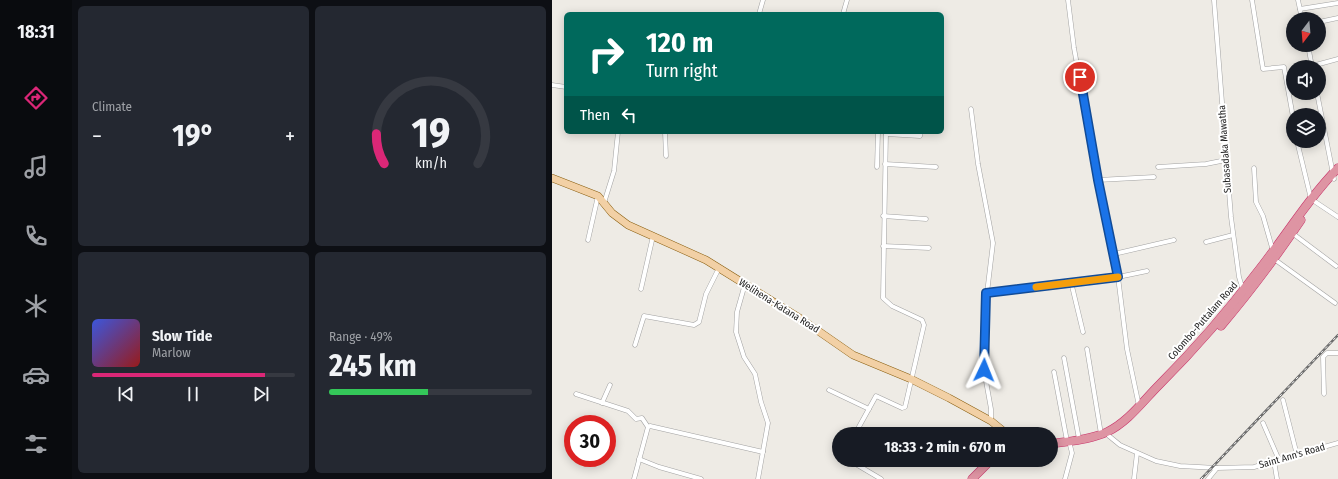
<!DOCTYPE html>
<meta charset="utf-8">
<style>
:root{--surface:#171b24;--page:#242831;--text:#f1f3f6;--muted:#9ea1a6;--line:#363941;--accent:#db2777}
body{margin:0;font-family:"Fira Sans Condensed",sans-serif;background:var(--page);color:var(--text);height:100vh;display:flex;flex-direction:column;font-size:15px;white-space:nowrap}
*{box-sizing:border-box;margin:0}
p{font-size:13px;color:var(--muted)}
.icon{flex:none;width:22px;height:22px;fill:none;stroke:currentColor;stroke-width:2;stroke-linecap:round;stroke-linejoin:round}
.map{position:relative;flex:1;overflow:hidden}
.panel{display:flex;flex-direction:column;gap:6px;padding:6px;background:#0d0f14;width:480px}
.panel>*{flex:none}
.guide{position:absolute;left:12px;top:12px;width:380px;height:122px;border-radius:6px;box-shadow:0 2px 10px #0003;background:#00695c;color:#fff;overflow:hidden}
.needle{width:26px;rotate:196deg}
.controls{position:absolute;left:734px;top:12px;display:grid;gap:8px}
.controls a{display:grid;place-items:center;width:40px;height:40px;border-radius:50%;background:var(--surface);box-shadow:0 2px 10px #0003;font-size:20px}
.speed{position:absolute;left:12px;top:415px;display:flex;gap:8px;font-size:20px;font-weight:700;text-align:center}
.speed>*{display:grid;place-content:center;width:52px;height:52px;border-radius:50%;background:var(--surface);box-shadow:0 2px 10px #0003;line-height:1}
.speed .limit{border:6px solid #d22;background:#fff;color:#111}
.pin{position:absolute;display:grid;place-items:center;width:34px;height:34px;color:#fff;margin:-17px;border:2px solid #fff;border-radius:50%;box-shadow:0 1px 4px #0007}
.me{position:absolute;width:44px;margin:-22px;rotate:2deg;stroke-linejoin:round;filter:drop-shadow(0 0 3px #0008)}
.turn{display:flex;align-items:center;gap:14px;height:84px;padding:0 16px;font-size:18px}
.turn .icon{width:52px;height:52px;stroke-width:2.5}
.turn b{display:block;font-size:28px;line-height:34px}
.then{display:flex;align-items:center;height:38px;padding:0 16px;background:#0003;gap:8px;font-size:15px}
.big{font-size:30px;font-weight:700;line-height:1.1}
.panel .widget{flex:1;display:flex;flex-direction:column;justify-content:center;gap:6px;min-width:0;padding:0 14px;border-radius:6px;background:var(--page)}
.panel .dial{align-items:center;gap:0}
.dial svg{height:104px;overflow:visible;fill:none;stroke:var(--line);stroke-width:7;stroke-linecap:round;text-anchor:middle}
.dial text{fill:var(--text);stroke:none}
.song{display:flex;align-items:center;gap:12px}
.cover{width:48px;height:48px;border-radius:6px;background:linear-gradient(135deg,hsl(230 70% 55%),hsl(0 70% 35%))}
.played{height:4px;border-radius:2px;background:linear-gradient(90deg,var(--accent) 85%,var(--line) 85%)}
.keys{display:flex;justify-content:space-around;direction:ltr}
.heat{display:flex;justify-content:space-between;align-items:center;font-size:22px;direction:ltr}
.charge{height:6px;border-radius:3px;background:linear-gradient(90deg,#34c759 49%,var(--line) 0)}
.panel .tiles{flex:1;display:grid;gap:6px;grid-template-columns:repeat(2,1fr)}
.trip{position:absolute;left:280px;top:427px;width:226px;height:40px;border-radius:20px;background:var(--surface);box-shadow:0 2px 10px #0003;font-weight:700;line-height:40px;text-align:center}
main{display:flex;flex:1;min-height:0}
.tab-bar{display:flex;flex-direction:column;width:72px;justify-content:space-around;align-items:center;background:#090b0e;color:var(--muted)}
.tab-bar .icon{width:28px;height:28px}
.tab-bar .on{color:var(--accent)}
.tab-bar b{font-size:18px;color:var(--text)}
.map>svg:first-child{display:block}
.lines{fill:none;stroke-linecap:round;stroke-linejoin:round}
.street-casing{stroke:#a2a2a2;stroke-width:5}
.primary-casing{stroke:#895e0f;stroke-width:8}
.highway-casing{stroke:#c8356b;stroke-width:9}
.street{stroke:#fff;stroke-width:4}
.primary{stroke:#f2d0a5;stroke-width:7}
.highway{stroke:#de94a3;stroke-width:8}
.rail-casing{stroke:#6c6c6c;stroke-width:2.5}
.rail{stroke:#fff;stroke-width:1;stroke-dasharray:3;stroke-linecap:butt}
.route-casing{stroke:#114b97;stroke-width:10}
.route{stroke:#1a73e8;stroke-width:7}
.slow{stroke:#f59e0b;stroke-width:7}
.labels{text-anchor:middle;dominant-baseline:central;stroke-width:4;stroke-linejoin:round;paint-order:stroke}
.street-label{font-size:10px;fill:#1e1e1e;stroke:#fff}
</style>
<main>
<nav class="tab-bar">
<b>18:31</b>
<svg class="icon on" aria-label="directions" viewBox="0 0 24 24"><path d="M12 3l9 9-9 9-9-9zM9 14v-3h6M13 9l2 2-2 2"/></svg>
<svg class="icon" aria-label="music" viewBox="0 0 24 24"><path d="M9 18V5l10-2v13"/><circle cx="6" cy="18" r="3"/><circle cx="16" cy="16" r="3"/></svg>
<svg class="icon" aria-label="phone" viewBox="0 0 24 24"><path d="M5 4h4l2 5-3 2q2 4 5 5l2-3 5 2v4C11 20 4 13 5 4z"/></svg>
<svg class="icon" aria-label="climate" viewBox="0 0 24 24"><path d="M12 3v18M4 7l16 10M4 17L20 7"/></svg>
<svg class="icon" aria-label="car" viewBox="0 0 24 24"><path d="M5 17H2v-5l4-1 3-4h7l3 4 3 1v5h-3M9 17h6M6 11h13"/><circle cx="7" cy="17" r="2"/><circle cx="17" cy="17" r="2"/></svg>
<svg class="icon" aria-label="filters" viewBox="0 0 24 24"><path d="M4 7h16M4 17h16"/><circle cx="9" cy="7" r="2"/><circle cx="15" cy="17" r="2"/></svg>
</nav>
<section class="panel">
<div class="tiles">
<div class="widget"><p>Climate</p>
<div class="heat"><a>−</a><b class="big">19°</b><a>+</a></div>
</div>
<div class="widget dial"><svg viewBox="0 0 100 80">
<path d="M14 69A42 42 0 1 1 86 69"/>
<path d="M14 69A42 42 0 0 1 8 46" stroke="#db2777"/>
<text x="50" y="56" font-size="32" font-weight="700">19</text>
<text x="50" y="72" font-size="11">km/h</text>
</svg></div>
<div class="widget">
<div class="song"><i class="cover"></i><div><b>Slow Tide</b><p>Marlow</p></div></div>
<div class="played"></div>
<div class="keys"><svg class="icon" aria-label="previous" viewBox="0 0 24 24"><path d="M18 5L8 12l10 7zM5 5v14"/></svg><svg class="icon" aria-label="pause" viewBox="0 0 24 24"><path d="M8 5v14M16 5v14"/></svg><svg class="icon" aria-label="next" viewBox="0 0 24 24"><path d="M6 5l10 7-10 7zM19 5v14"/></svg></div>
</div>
<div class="widget"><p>Range · 49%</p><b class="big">245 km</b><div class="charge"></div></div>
</div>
</section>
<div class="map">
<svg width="786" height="479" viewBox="0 0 786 479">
<rect width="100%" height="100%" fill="#eeebe5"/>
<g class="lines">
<defs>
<g id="street">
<path d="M516,0l6,48 24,132 20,97 9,72 12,57"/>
<path d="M662,0l17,217 8,60 4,13"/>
<path d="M700,0l11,69 21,-2 9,50"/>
<path d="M746,0l4,19"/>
<path d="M748,9l38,-6"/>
<path d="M207,14l4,-14"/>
<path d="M291,14l4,-14"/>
<path d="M767,22l19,-4"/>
<path d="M756,45l4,22"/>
<path d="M760,66l26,-7"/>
<path d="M0,85l14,2"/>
<path d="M765,93l17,86"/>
<path d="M419,109l7,55 15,79 -6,50 -3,77 7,39v12"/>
<path d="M113,132l1,24"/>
<path d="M334,134l34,2 1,-4"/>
<path d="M745,141l14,58"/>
<path d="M333,164l51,3"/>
<path d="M325,167l1,-35"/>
<path d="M606,167l48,-3 20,-4"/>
<path d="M702,168l2,34 7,14 10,35"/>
<path d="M546,180l56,-3"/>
<path d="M762,201l24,16"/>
<path d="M52,203l10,-32 4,-39"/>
<path d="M331,216l43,3"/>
<path d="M740,233l44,33"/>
<path d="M36,240l10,-44"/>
<path d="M654,242l27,-7"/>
<path d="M331,246l46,2"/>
<path d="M562,254l60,-14"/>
<path d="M722,259l61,44"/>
<path d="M519,282l12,50"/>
<path d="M193,284l-8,28 -1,20 8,25 11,17 6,28 7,21 -10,56"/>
<path d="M89,289l12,-53"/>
<path d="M435,293l131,-16 29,-6"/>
<path d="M83,345l9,-29 50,9 5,-3 7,-28 13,-26"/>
<path d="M535,349l14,85"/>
<path d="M512,358l15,81"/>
<path d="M502,372l13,69"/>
<path d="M277,390l40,19"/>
<path d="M24,394l52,17 8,8 6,-1 6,9"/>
<path d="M772,394l-1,-37 4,-4h11"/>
<path d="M731,400l14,55"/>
<path d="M50,403l8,-18"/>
<path d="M711,423l16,37"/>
<path d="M303,434l21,-38 26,12 3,-1 19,-82 -2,-5 -30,-14 -9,-8 3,-166"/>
<path d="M557,436l11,9 36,16 24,5 37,2 37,-1 84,-24"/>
<path d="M87,459l20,8 42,12"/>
<path d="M297,460l32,19"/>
<path d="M722,461l3,18"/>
<path d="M82,479l14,-52 2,-1 113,26"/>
<path d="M513,479l7,-26 -2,-8"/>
<path d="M582,479l3,-26"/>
<path d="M656,479l9,-11"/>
</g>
<path id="primary" d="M0,178l46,18 14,17 16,12 78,35 95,59 52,36 58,24 38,19 42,23 16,13"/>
<g id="highway">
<path d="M669,326c29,-34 55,-69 80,-106"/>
<path d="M499,444c18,-3 39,-4 56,-12 21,-10 36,-31 52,-47 35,-35 69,-74 99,-114 27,-34 49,-71 80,-103"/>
<path d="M420,479l19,-19"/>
</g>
</defs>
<!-- street casing -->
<use href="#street" class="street-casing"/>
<!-- primary casing -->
<use href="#primary" class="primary-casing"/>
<!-- highway casing -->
<use href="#highway" class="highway-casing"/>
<!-- street -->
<use href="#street" class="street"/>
<!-- primary -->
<use href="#primary" class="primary"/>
<!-- highway -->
<use href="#highway" class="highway"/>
<defs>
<path id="rail" d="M649,479l137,-144"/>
</defs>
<!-- rail casing -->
<use href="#rail" class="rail-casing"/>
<!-- rail -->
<use href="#rail" class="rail"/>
</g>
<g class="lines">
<defs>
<path id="route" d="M432,370l2,-77 132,-16 -20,-97 -18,-103"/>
</defs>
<!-- route casing -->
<use href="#route" class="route-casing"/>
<!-- route -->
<use href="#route" class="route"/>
<!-- slow -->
<path class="slow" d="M484,287l82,-10"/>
</g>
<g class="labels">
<!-- street labels -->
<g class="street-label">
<text transform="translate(673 149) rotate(-94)">Subasadaka Mawatha</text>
<text transform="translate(227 306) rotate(32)">Welihena-Katana Road</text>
<text transform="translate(651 321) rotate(-49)">Colombo-Puttalam Road</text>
<text transform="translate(740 456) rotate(-16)">Saint Ann's Road</text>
</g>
</g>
</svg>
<div class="controls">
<a><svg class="needle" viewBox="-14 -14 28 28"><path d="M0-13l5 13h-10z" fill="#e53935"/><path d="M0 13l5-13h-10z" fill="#9ea1a6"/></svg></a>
<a><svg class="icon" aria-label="sound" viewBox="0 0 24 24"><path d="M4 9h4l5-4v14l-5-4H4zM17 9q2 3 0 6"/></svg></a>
<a><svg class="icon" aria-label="layers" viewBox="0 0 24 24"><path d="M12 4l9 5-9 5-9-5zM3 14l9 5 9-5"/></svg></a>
</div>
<div class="speed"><div class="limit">30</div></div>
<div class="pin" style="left:528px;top:77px;background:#d93025"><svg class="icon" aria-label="arrive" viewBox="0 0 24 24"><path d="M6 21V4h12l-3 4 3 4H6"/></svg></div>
<svg class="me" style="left:432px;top:370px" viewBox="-20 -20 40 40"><path d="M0-17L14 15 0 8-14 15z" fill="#1a73e8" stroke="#fff" stroke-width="4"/></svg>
<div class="trip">18:33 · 2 min · 670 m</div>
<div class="guide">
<div class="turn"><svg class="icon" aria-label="right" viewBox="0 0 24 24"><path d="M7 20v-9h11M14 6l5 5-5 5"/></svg><div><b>120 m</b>Turn right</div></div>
<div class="then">Then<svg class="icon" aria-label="left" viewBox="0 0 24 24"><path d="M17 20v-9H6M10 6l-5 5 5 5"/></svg></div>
</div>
</div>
</main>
